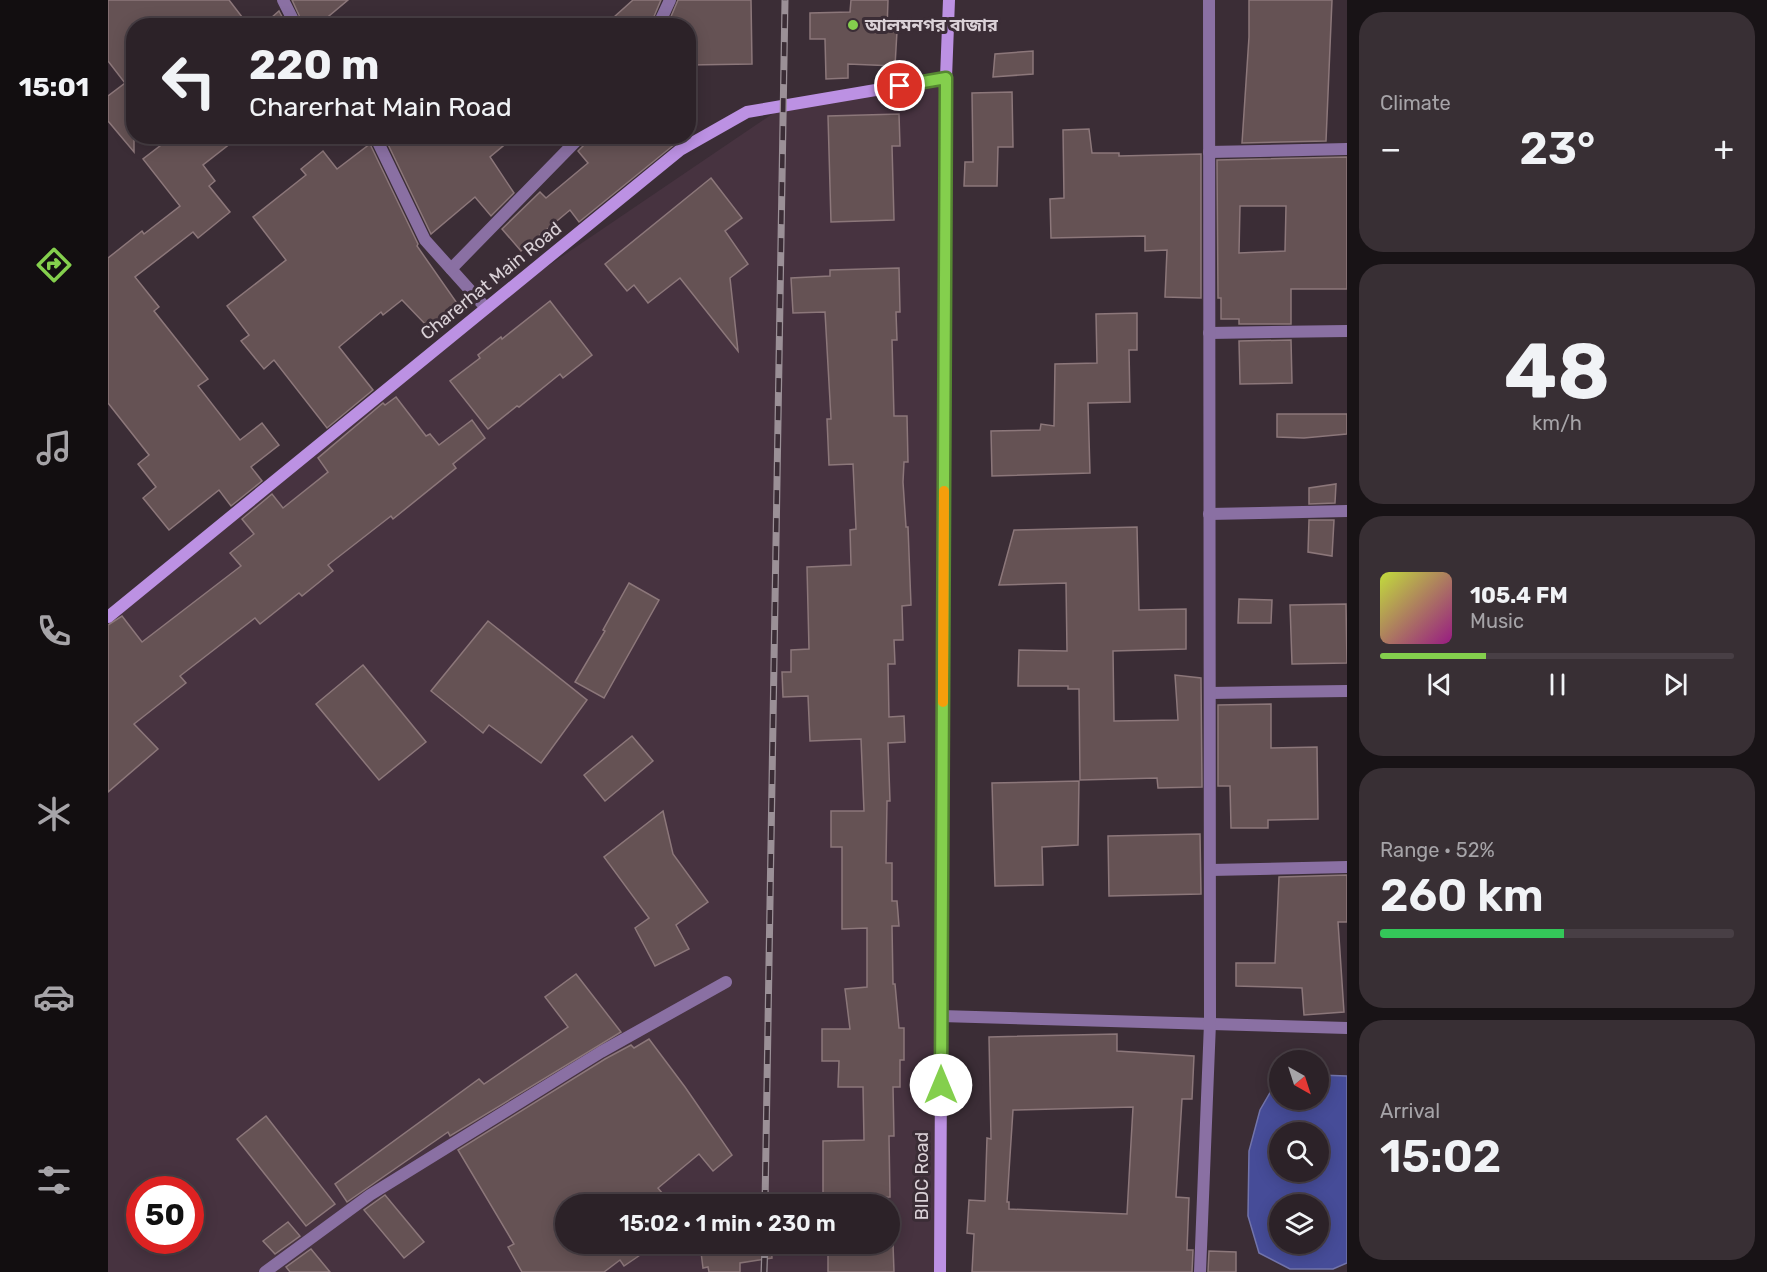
<!DOCTYPE html>
<meta charset="utf-8">
<style>
:root{--surface:#2c2228;--page:#382f34;--text:#f1f3f6;--muted:#a6a4a8;--line:#483f45;--accent:#84cf4d}
body{margin:0;font-family:Rubik,"Noto Sans Bengali",sans-serif;background:var(--page);color:var(--text);height:100vh;display:flex;flex-direction:column;font-size:22px;white-space:nowrap}
*{box-sizing:border-box;margin:0}
p{font-size:20px;color:var(--muted)}
.icon{flex:none;width:33px;height:33px;fill:none;stroke:currentColor;stroke-width:2;stroke-linecap:round;stroke-linejoin:round}
.map{position:relative;flex:1;overflow:hidden}
.drawer{display:flex;flex-direction:column;gap:12px;padding:12px;background:#181316;width:420px}
.drawer>*{flex:none}
.top-card{position:absolute;left:18px;top:18px;width:570px;height:126px;border-radius:24px;box-shadow:0 3px 15px #0003,0 0 0 2px var(--line);background:#2c2228;color:var(--text);overflow:hidden}
.needle{width:39px;rotate:141deg}
.fabs{position:absolute;left:1161px;top:1050px;display:grid;gap:12px}
.fabs a{display:grid;place-items:center;width:60px;height:60px;border-radius:50%;background:var(--surface);box-shadow:0 3px 15px #0003,0 0 0 2px var(--line);font-size:30px}
.speed{position:absolute;left:18px;top:1176px;display:flex;gap:12px;font-size:30px;font-weight:700;text-align:center}
.speed>*{display:grid;place-content:center;width:78px;height:78px;border-radius:50%;background:var(--surface);box-shadow:0 3px 15px #0003,0 0 0 2px var(--line);line-height:1}
.speed .limit{border:9px solid #d22;background:#fff;color:#111}
.pin{position:absolute;display:grid;place-items:center;width:51px;height:51px;color:#fff;margin:-26px;border:3px solid #fff;border-radius:50%;box-shadow:0 2px 6px #0007}
.me{position:absolute;width:66px;margin:-33px;rotate:0deg;stroke-linejoin:round;filter:drop-shadow(0 0 4px #0008)}
.turn{display:flex;align-items:center;gap:21px;height:126px;padding:0 24px;font-size:27px}
.turn .icon{width:78px;height:78px;stroke-width:2.5}
.turn b{display:block;font-size:42px;line-height:51px}
.big{font-size:45px;font-weight:600;line-height:1.1}
.drawer .tile{flex:1;display:flex;flex-direction:column;justify-content:center;gap:9px;min-width:0;padding:0 21px;border-radius:24px;background:var(--page)}
.drawer .dial{align-items:center;gap:0}
.dial b{font-size:78px;line-height:1}
.song{display:flex;align-items:center;gap:18px}
.cover{width:72px;height:72px;border-radius:9px;background:linear-gradient(135deg,hsl(70 70% 55%),hsl(310 70% 35%))}
.played{height:6px;border-radius:3px;background:linear-gradient(90deg,var(--accent) 30%,var(--line) 30%)}
.keys{display:flex;justify-content:space-around;direction:ltr}
.heat{display:flex;justify-content:space-between;align-items:center;font-size:33px;direction:ltr}
.charge{height:9px;border-radius:4px;background:linear-gradient(90deg,#34c759 52%,var(--line) 0)}
.trip{position:absolute;left:447px;top:1194px;width:345px;height:60px;border-radius:30px;background:var(--surface);box-shadow:0 3px 15px #0003,0 0 0 2px var(--line);font-weight:600;line-height:60px;text-align:center}
main{display:flex;flex:1;min-height:0}
.tabs{display:flex;flex-direction:column;width:108px;justify-content:space-around;align-items:center;background:#120e10;color:var(--muted)}
.tabs .icon{width:42px;height:42px}
.tabs .current{color:var(--accent)}
.tabs b{font-size:27px;color:var(--text)}
.map>svg:first-child{display:block}
.built{fill:#473340;fill-rule:evenodd}
.water{fill:#464c98;stroke:#7274ab;stroke-width:1.5;fill-rule:evenodd}
.building{fill:#655254;stroke:#8c777a;stroke-width:1.5;fill-rule:evenodd}
.lines{fill:none;stroke-linecap:round;stroke-linejoin:round}
.street{stroke:#8a70a3;stroke-width:12}
.secondary{stroke:#bc91e3;stroke-width:12}
.rail-casing{stroke:#9b9097;stroke-width:7}
.rail{stroke:#3b2d36;stroke-width:4.5;stroke-dasharray:14;stroke-linecap:butt}
.route-casing{stroke:#568732;stroke-width:15}
.route{stroke:#84cf4d;stroke-width:10}
.slow{stroke:#f59e0b;stroke-width:10}
.poi-dot{fill:#84cf4d;stroke:#3b2d36;stroke-width:2}
.labels{text-anchor:middle;dominant-baseline:central;stroke-width:6;stroke-linejoin:round;paint-order:stroke}
.poi-label{font-size:18px;font-weight:bold;fill:#dad1d7;stroke:#3b2d36;text-anchor:start}
.street-label{font-size:18px;fill:#dad1d7;stroke:#3b2d36}
</style>
<main>
<nav class="tabs">
<b>15:01</b>
<svg class="icon current" aria-label="directions" viewBox="0 0 24 24"><path d="M12 3l9 9-9 9-9-9zM9 14v-3h6M13 9l2 2-2 2"/></svg>
<svg class="icon" aria-label="music" viewBox="0 0 24 24"><path d="M9 18V5l10-2v13"/><circle cx="6" cy="18" r="3"/><circle cx="16" cy="16" r="3"/></svg>
<svg class="icon" aria-label="phone" viewBox="0 0 24 24"><path d="M5 4h4l2 5-3 2q2 4 5 5l2-3 5 2v4C11 20 4 13 5 4z"/></svg>
<svg class="icon" aria-label="climate" viewBox="0 0 24 24"><path d="M12 3v18M4 7l16 10M4 17L20 7"/></svg>
<svg class="icon" aria-label="car" viewBox="0 0 24 24"><path d="M5 17H2v-5l4-1 3-4h7l3 4 3 1v5h-3M9 17h6M6 11h13"/><circle cx="7" cy="17" r="2"/><circle cx="17" cy="17" r="2"/></svg>
<svg class="icon" aria-label="filters" viewBox="0 0 24 24"><path d="M4 7h16M4 17h16"/><circle cx="9" cy="7" r="2"/><circle cx="15" cy="17" r="2"/></svg>
</nav>
<div class="map">
<svg width="1239" height="1272" viewBox="0 0 1239 1272">
<rect width="100%" height="100%" fill="#3b2d36"/>
<!-- built -->
<path class="built" d="M838,78l-6,1194h-832v-657l378,-307 298,-202zM32,1190h50v50h-50zM458,1204h324v40h-324z"/>
<!-- water -->
<path class="water" d="M1211,1075l28,1v187l-14,6h-43l-31,-16 -11,-37 1,-65 11,-41 15,-26 4,-2 1,18h38zM1172,1132h38v40h-38zM1172,1204h38v40h-38z"/>
<!-- building -->
<g class="building">
<path d="M0,0h121l20,26h-115v126l-26,-31v-25l17,-13 -17,-22z"/>
<path d="M184,0h56l-31,26h-13z"/>
<path d="M525,0h28l-11,26h-46z"/>
<path d="M570,0h73l1,64 -64,1v-39h-21z"/>
<path d="M743,0h37l-1,31h10l-2,35 -47,-2v14l-22,1 -1,-40h-15v-26l40,-1z"/>
<path d="M1141,0h83l-6,141 -84,2 7,-106z"/>
<path d="M171,11l8,15h-25z"/>
<path d="M925,51v23l-40,3 2,-23z"/>
<path d="M904,92l1,55h-15l-1,39h-33l1,-24h8l-1,-69z"/>
<path d="M791,114l1,32h-8l2,74 -63,2 -3,-106z"/>
<path d="M981,129l3,24h27v3l82,-2v144l-36,-1 2,-47 -22,1v-15l-94,2 -1,-39 14,-1 -1,-68z"/>
<path d="M65,136h67l-37,29 12,16 -6,5 21,26 -32,26 -5,-6 -58,45 24,30 -5,4 54,68 -10,7 42,54 22,-17 17,22 -28,22 11,14 -31,25 -12,-16 -50,40 -26,-32 13,-11 -18,-23 11,-9 -41,-52v-145l34,-27 2,3 36,-28 -37,-47z"/>
<path d="M276,136h131l-25,21 24,36 -23,23 -16,-19 -44,37z"/>
<path d="M481,136h98l-12,8 -96,78 -9,-12 -49,41 -19,-22 38,-37 6,6 42,-35 -10,-12 9,-9z"/>
<path d="M262,144l48,100 -1,2 42,60 -30,22 -27,-28 -19,15 -2,-3 -42,35 34,43 -46,38 -53,-68 -10,9 -23,-28 8,-6 -22,-29 59,-46 -33,-43 53,-42 -5,-6 22,-18 14,18z"/>
<path d="M1239,157v132h-56v35h-52v-5h-18v-21h-3l-1,-138zM1132,206h46l-1,45 -46,2z"/>
<path d="M603,178l31,40 -17,13 23,33 -18,14 8,73 -58,-73 -32,25 -14,-18 -7,6 -22,-27z"/>
<path d="M791,268l1,44h-4l1,28h-5l2,76h13l1,46h-4l-1,20 3,45h2l3,78 -9,1 1,34h-9l1,24h-7l1,53 15,-1 1,26 -17,1 2,58h-3l-1,62h6v38h5l2,25h-7l1,58h2l4,44h5v32h-4v27h-7l1,49h-5l1,61 -67,1v-57l41,-1 -1,-53h-25l1,-26h-17v-32h28l-5,-40 22,-2v-59l-25,1v-82h-11v-36h33l-3,-72 -51,2 -2,-45 -25,1 -1,-25h9v-22l18,-1 -2,-82 44,-2 -1,-35 6,-1 -3,-65 -24,1 -2,-46h4l-6,-107 -32,1 -2,-35 39,-2v-6z"/>
<path d="M442,301l42,54 -29,23 -3,-4 -41,33 -2,-1 -29,23 -38,-48 30,-23 -2,-3 23,-18 1,2z"/>
<path d="M1029,313v37h-8l1,52 -42,1 2,70 -98,3 -1,-45 49,-1 1,-6 13,2 1,-62 42,-1 -1,-49z"/>
<path d="M1183,340l1,43 -52,1 -1,-43z"/>
<path d="M288,397l30,39 4,-2 9,11 33,-25 13,18 -32,26 3,4 -63,51 -2,-3 -63,49 5,6 -31,25 -3,-3 -39,31 -5,-6 -75,58 6,7 -52,41 24,25 -50,43v-167l14,-9 20,26 99,-76 -11,-13 24,-19 -12,-15 30,-25 11,14 45,-36 -10,-14 65,-55 2,2z"/>
<path d="M1169,414h70v20l-43,4 -27,-1z"/>
<path d="M1228,484l-1,19 -26,1v-16z"/>
<path d="M1201,520h25l-2,36 -24,-4z"/>
<path d="M1029,527l2,83 47,-1v40l-73,2 1,70 64,-1 -3,-45 26,3 1,109 -44,1 -1,-10 -77,2 -1,-91h-11v-3h-50l1,-36 48,1 -1,-68 -67,2 15,-55z"/>
<path d="M521,583l30,17 -55,98 -29,-16 30,-51 -2,-1z"/>
<path d="M1131,599l33,1 -1,23h-33z"/>
<path d="M1238,604l1,59 -55,1 -2,-59z"/>
<path d="M380,621l99,79 -46,63 -52,-38 -6,8 -52,-42z"/>
<path d="M255,665l63,77 -47,38 -63,-76z"/>
<path d="M1163,704v44l46,-1 1,72 -50,1v8h-37l-1,-42h-12v-81z"/>
<path d="M524,736l21,25 -48,40 -21,-26z"/>
<path d="M971,781l-1,64 -36,2 1,38 -48,1 -3,-103z"/>
<path d="M555,811l10,43 35,48 -32,23 13,24 -34,17 -20,-38 14,-10 -45,-61z"/>
<path d="M1092,834l1,60 -92,2 -1,-60z"/>
<path d="M1239,875v47h-9l6,90 -40,3 -2,-27 -66,-2v-23h39l4,-86z"/>
<path d="M468,974l45,58 -171,104 -2,-4 -101,70 -12,-18 144,-105 5,5 84,-57 -23,-30z"/>
<path d="M1009,1034v17l77,5 -2,43h-10l-6,98 13,1 -2,52h6l-1,22h-220l2,-38 -7,-1 2,-33 16,1 2,-63 4,1 -2,-102zM1025,1107l-6,107 -118,-5v-7h-2l6,-92z"/>
<path d="M541,1039l36,48 47,68 -19,16 -14,-17 -41,34 13,16h-105v40h99l-13,9 -3,-4 -25,17 -4,-6 -16,12h-82l-14,-25 6,-3 -56,-94 147,-91 26,-14 3,3z"/>
<path d="M158,1116l69,88 -29,22 -69,-87z"/>
<path d="M277,1195l39,47 -20,16 -40,-48z"/>
<path d="M180,1222l12,14 -25,18 -12,-13z"/>
<path d="M592,1244h71l1,14 -32,5v9h-31l-1,-5 -5,1z"/>
<path d="M720,1244h65l1,28h-66z"/>
<path d="M203,1249l19,23h-40l-4,-5z"/>
<path d="M1101,1251l27,1v20h-28z"/>
</g>
<g class="lines">
<!-- street -->
<g class="street">
<path d="M175,0l13,26"/>
<path d="M550,26l12,-26"/>
<path d="M267,136l50,104 61,68"/>
<path d="M1101,152l138,-3"/>
<path d="M343,269l130,-133"/>
<path d="M1101,333l138,-2"/>
<path d="M1101,514l138,-3"/>
<path d="M1102,693l137,-2"/>
<path d="M1102,870l137,-3"/>
<path d="M833,1016l406,12"/>
<path d="M157,1272l105,-77 231,-143 125,-70"/>
<path d="M1092,1272l10,-249 -1,-1023"/>
</g>
<!-- secondary -->
<g class="secondary">
<path d="M0,617l572,-467 67,-38 199,-34"/>
<path d="M832,1272l6,-1194 3,-78"/>
</g>
<defs>
<g id="rail">
<path d="M657,1204l20,-1204"/>
<path d="M656,1272l1,-28"/>
</g>
</defs>
<!-- rail casing -->
<use href="#rail" class="rail-casing"/>
<!-- rail -->
<use href="#rail" class="rail"/>
</g>
<g class="lines">
<defs>
<path id="route" d="M792,86l46,-8 -5,1007"/>
</defs>
<!-- route casing -->
<use href="#route" class="route-casing"/>
<!-- route -->
<use href="#route" class="route"/>
<!-- slow -->
<path class="slow" d="M835,702l1,-211"/>
</g>
<!-- markers -->
<circle class="poi-dot" cx="745" cy="25" r="6"/>
<g class="labels">
<!-- poi labels -->
<g class="poi-label">
<text x="757" y="25">আলমনগর বাজার</text>
</g>
<!-- street labels -->
<g class="street-label">
<text transform="translate(383 281) rotate(-39)">Charerhat Main Road</text>
<text transform="translate(814 1176) rotate(-90)">BIDC Road</text>
</g>
</g>
</svg>
<div class="fabs">
<a><svg class="needle" viewBox="-14 -14 28 28"><path d="M0-13l5 13h-10z" fill="#e53935"/><path d="M0 13l5-13h-10z" fill="#a6a4a8"/></svg></a>
<a><svg class="icon" aria-label="search" viewBox="0 0 24 24"><circle cx="10" cy="10" r="6"/><path d="M15 15l6 6"/></svg></a>
<a><svg class="icon" aria-label="layers" viewBox="0 0 24 24"><path d="M12 4l9 5-9 5-9-5zM3 14l9 5 9-5"/></svg></a>
</div>
<div class="speed"><div class="limit">50</div></div>
<div class="pin" style="left:792px;top:86px;background:#d93025"><svg class="icon" aria-label="arrive" viewBox="0 0 24 24"><path d="M6 21V4h12l-3 4 3 4H6"/></svg></div>
<svg class="me" style="left:833px;top:1085px" viewBox="-20 -20 40 40"><circle r="19" fill="#fff"/><path d="M0-13L10 11 0 6-10 11z" fill="#84cf4d"/></svg>
<div class="trip">15:02 · 1 min · 230 m</div>
<div class="top-card">
<div class="turn"><svg class="icon" aria-label="left" viewBox="0 0 24 24"><path d="M17 20v-9H6M10 6l-5 5 5 5"/></svg><div><b>220 m</b>Charerhat Main Road</div></div>
</div>
</div>
<section class="drawer">
<div class="tile"><p>Climate</p>
<div class="heat"><a>−</a><b class="big">23°</b><a>+</a></div>
</div>
<div class="tile dial"><b>48</b><p>km/h</p></div>
<div class="tile">
<div class="song"><i class="cover"></i><div><b>105.4 FM</b><p>Music</p></div></div>
<div class="played"></div>
<div class="keys"><svg class="icon" aria-label="previous" viewBox="0 0 24 24"><path d="M18 5L8 12l10 7zM5 5v14"/></svg><svg class="icon" aria-label="pause" viewBox="0 0 24 24"><path d="M8 5v14M16 5v14"/></svg><svg class="icon" aria-label="next" viewBox="0 0 24 24"><path d="M6 5l10 7-10 7zM19 5v14"/></svg></div>
</div>
<div class="tile"><p>Range · 52%</p><b class="big">260 km</b><div class="charge"></div></div>
<div class="tile"><p>Arrival</p><b class="big">15:02</b></div>
</section>
</main>
